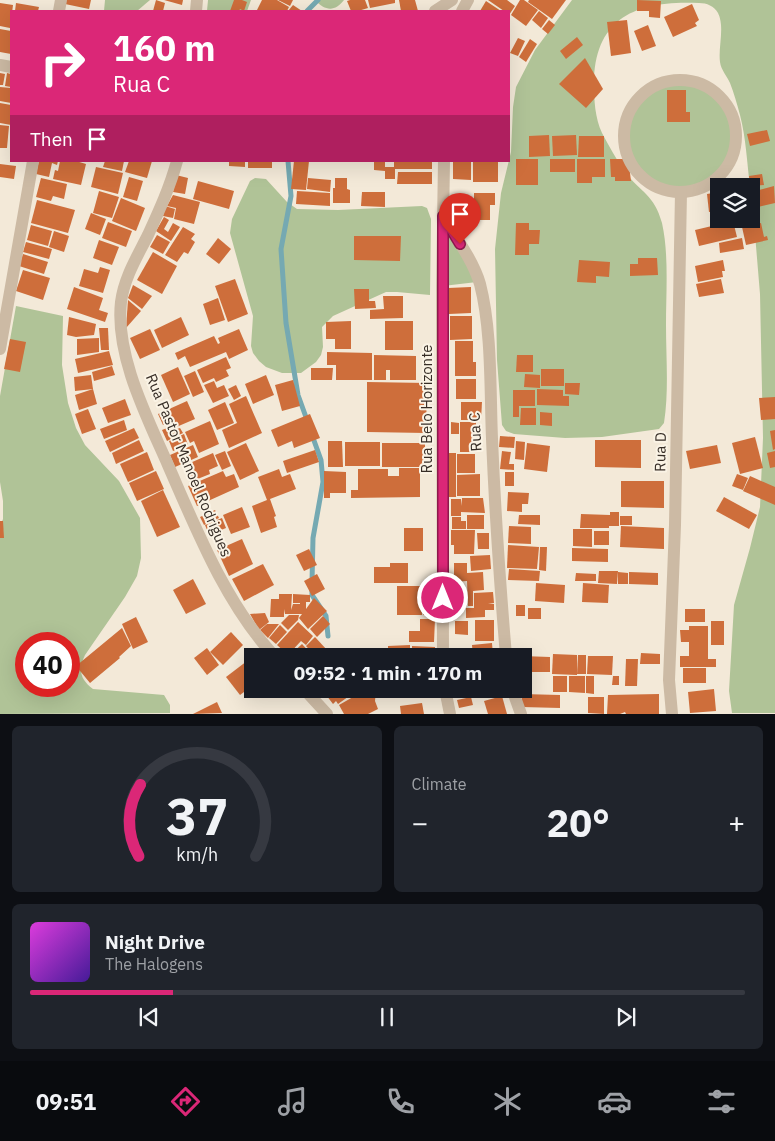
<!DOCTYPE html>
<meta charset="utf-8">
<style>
:root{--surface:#171b24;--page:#20242c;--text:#f1f3f6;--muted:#9ea1a6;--line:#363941;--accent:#db2777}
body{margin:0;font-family:"IBM Plex Sans",sans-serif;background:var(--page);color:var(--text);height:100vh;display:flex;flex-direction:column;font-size:19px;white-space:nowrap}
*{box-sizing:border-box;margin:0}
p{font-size:16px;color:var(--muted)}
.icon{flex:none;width:28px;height:28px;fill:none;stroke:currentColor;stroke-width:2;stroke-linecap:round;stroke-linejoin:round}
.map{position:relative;height:714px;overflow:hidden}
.panel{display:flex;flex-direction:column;gap:12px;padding:12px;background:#0d0f14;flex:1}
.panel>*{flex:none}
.top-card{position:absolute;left:10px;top:10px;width:500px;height:152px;border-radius:0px;box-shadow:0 5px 20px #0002;background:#db2777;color:#fff;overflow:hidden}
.tools{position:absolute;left:710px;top:178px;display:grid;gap:10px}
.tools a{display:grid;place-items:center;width:50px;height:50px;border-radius:0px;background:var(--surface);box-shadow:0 5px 20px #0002;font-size:25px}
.speed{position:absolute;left:15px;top:632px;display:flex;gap:10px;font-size:25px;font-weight:700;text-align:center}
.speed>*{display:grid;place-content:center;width:65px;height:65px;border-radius:50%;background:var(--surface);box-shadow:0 5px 20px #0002;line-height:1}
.speed .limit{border:8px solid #d22;background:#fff;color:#111}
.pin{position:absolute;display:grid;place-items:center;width:42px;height:42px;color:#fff;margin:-51px -21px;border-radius:50% 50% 50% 0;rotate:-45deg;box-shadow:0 0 5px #0007}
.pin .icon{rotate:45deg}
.me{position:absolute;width:55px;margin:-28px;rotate:0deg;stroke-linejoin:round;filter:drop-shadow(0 0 4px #0008)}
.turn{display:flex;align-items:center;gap:18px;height:105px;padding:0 20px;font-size:22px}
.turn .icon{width:65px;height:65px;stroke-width:2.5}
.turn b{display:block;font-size:35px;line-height:42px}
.then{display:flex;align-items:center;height:48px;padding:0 20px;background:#0003;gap:10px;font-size:19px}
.big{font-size:38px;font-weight:700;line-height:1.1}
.panel .card{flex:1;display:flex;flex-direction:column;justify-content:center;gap:8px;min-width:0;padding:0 18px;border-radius:8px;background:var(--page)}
.panel .dial{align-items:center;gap:0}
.dial svg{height:130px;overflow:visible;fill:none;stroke:var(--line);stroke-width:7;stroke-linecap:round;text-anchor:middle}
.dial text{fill:var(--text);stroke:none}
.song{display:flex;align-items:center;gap:15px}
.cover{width:60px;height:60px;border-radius:8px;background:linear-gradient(135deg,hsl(300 70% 55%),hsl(260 70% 35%))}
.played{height:5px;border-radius:2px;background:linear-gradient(90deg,var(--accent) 20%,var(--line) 20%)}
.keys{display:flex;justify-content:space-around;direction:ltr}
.heat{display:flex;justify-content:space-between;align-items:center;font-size:28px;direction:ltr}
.panel .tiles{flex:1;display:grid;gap:12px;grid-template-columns:1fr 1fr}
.card:last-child{grid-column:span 2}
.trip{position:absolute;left:244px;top:648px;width:288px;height:50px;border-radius:0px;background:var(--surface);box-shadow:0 5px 20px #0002;font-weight:700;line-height:50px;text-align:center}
.menu{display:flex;height:80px;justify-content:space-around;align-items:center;background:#090b0e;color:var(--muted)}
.menu .icon{width:35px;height:35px}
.menu .selected{color:var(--accent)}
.menu b{font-size:22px;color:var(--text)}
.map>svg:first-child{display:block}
.green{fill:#b0c397;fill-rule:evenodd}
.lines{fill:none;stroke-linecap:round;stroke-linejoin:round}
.stream{stroke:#75a9b2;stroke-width:5}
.building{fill:#ce6e3b}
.minor{stroke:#ccbaa4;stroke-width:12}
.route-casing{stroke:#8e194d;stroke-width:12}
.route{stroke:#db2777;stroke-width:9}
.labels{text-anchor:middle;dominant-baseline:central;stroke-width:4;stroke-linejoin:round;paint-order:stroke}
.street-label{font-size:15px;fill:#362d26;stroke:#faf3e5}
</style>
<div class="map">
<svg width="775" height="714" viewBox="0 0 775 714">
<rect width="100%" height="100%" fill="#f3e9d8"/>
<!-- green -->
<g class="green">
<path d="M105,0h45l-13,11h-33z"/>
<path d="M208,0h43l-4,11h-40z"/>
<path d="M315,0h29c-9,12 -19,11 -29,0z"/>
<path d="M572,0h203v713h-43l-3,-22 5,-86 16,-57 10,-41 3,-69 -3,-144 -9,-108h-1c-3,-23 -4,-48 -10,-71 -3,-11 -6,-22 -10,-32 -3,-7 -9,-13 -10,-21 -2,-15 5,-35 -2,-49 -4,-7 -11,-10 -19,-10 -60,-3 -105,13 -105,81 0,16 1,34 8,49 7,13 14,26 23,39 16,21 29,22 37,51 7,31 4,70 4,102 0,32 3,66 -2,98l-5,6 -57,8 -37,1 -51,-4 -8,-3 -4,-6 -5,-65 -2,-111 6,-56 10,-41 2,-45 3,-20 19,-37z"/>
<circle cx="680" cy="136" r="55"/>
<path d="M255,178l11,1 21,23 10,7 41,1 84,-4 5,2 4,11 -1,76 -33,-3h-11l-53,24 -11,11 1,20 -2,8 -5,7 -15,11h-19l-16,-6 -7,-6 -6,-8 -2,-7 2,-30 -23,-83 2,-14 18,-38z"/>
<path d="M443,223l34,59 -34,4z"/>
<path d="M16,306l47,10 -1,49 6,38 8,25 9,17 34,36 21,37 1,40 -4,18 -12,21 -40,58c-7,15 -5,24 8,34l71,6 6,10v8l-170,1v-187l3,-8v-18l-3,-19v-86zM26,644h43v42h-43z"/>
</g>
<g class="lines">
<!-- stream -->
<g class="stream">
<path d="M307,11l11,-11"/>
<path d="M288,161l3,35 -10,53 5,74 12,72 9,25"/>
<path d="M312,582l1,-44 10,-56 -2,-22 -9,-25"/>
<path d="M312,591v4l14,21 2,20"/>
</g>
</g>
<!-- building -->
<g class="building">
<path d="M66,0h25l-2,9 -24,-5z"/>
<path d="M156,0l9,3 -2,8h-10z"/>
<path d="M164,0h19l-1,5z"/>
<path d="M234,0h8l5,2 -3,9 -4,-2 -1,2h-9z"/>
<path d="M262,0h15l12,7 -2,4h-27l-3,-1z"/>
<path d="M278,0h15l-3,6z"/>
<path d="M350,0h15l3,8 -10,3h-7l-4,-10z"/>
<path d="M368,0h27v3l-25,5z"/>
<path d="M399,0h16l3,11h-17z"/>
<path d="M488,0h19l8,6 -6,9v-4h-5z"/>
<path d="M520,0h4l14,10 -12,16 -15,-11z"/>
<path d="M529,0h37l-14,19 -24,-17z"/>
<path d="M637,0l24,1 -1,17 -11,-1v-6h-12z"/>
<path d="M486,1l15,10h-21z"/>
<path d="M0,3l13,2 -3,23 -10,-2z"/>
<path d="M16,3l23,4 -1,4h-23z"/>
<path d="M692,4l7,16 -4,3 2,3 -24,11 -9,-20z"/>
<path d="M293,5l9,6h-14z"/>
<path d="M539,11l9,7 -7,10 -9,-8z"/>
<path d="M549,20l6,5 -7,9 -6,-5z"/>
<path d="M627,20l4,33 -20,3 -4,-34z"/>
<path d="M648,25l8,21 -14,5 -8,-20z"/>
<path d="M0,29l11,2v23l-11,-2z"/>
<path d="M577,37l6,8 -17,14 -6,-8z"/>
<path d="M518,38l7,3 -7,15 -8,-3z"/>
<path d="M530,39l7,5 -11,18 -7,-5z"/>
<path d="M585,58l18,31 -17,19 -27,-24z"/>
<path d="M0,73l5,1 -2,11h-3z"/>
<path d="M7,73l4,1v13l-6,-1z"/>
<path d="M0,87l11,1v15l-11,-2z"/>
<path d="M667,90h19v22h4v10h-23z"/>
<path d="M0,103l11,2v20l-11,-2z"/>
<path d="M0,125l9,1 -2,22h-7z"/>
<path d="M767,130l3,11 -20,5 -3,-12z"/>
<path d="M549,135l1,21 -21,1v-21z"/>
<path d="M576,135l1,20 -24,1 -1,-20z"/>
<path d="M579,136h25v21h-26z"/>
<rect x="516" y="159" width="22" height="26"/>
<rect x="550" y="159" width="25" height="13"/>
<path d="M577,159h28v18h-13v6h-15z"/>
<path d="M610,159h13l6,6 2,16h-16v-4h-4z"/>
<path d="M39,161h19l-1,4 -5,-2 -3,14 -13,-3z"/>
<path d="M60,161h16l10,3 -5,21 -28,-6 2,-9 3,1z"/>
<path d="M105,161h19l-2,10 -19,-4z"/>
<path d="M129,161h23l-5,17 -22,-6z"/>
<path d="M229,161h16v6l-16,-1z"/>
<rect x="248" y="161" width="24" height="7"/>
<path d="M294,161h15l-3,29 -15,-1z"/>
<path d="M374,161h11v6h9v-6h38v8h-37v10h-10v-8l-11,-1z"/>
<path d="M453,161h18v19l-18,-1z"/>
<rect x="473" y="161" width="25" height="21"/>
<path d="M0,164l16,2 -2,13 -14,-2z"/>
<path d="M96,167l27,6 -5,21 -27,-7z"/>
<path d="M398,172h34v12h-35z"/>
<path d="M762,174l2,11 -14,1 -1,-10z"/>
<path d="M176,175l12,3 -3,16 -12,-2z"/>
<path d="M129,177l14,4 -6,20 -14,-4z"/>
<path d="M41,178l26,6 -3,15 -11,-3 -2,5 -15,-4z"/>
<path d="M308,178l23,2 -1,12 -23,-3z"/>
<path d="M335,178h12v11l3,1v13h-17v-15h2z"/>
<path d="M198,181l36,10 -5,18 -36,-10z"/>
<path d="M774,186l1,17 -21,5 -3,-11 9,-2 -1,-5z"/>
<path d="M99,191l20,6 -7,21 -19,-5z"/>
<path d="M297,191l33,2v13l-34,-2z"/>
<path d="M362,192h23v15l-24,-1z"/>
<path d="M719,192v19l-10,1 -2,-18z"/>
<path d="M474,193h21v12h-5v15h-25v-19h9z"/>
<path d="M173,195l27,7 -6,22 -20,-5 2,-11 -9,-2z"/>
<path d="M121,198l24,10 -9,23 -24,-10z"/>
<path d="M37,200l38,10 -7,23 -37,-10z"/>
<path d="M165,206l10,3 -2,9 -10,-2z"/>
<path d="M91,213l15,6 -6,16 -15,-6z"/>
<path d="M164,217l5,3 -5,9 4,3 5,-9 7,4 -9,14 -15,-10z"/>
<path d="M733,221l4,16 -38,9 -4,-16z"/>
<path d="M108,222l24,9 -6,16 -24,-9z"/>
<path d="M516,223h13v7h11l-1,14h-10v11h-14z"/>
<path d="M761,223l3,14 3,-1 1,4 -22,5 -4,-18z"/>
<path d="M31,225l21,6 -4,15 -21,-6z"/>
<path d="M183,227l12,7 -4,5 4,3 -7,12 -4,-2 -7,10 -12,-7z"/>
<path d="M54,231l15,5 -5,16 -15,-5z"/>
<path d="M157,235l13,7 -7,12 -13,-7z"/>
<path d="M354,236h47l-1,25 -46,-1z"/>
<path d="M218,238l13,11 -12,15 -13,-10z"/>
<path d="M742,238l2,11 -24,4 -1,-10z"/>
<path d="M99,240l20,7 -7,18 -19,-7z"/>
<path d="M26,242l26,7 -3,10 -26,-7z"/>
<path d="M153,252l24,14 -15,28 -25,-14z"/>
<path d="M23,254l25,8 -4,12 -25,-8z"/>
<path d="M638,258h19l1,17 -28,1v-12h8z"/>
<path d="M579,260l31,2 -1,15 -13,-1v7l-19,-1z"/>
<path d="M723,260l2,11h-3l1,6 -25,5 -3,-16z"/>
<path d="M100,267l10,3 -7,23 -24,-7 5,-17 14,4z"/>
<path d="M23,270l27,8 -7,22 -27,-9z"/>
<path d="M235,279l13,35 -20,8 -13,-36z"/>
<path d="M721,279l3,14 -25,4 -3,-13z"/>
<path d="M133,285l19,11 -10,13 -14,-11z"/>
<path d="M74,287l29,11 -4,12 9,3 -3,9 -38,-13z"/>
<path d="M471,287v26l-22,1 -1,-26z"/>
<path d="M354,289h15v12h6l1,7 -21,1z"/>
<path d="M383,296h20v22l-33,1v-9l14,-1z"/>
<path d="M218,298l7,22 -15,5 -7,-21z"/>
<path d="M128,300l13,11 -15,17z"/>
<path d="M450,316h22v23l-22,1z"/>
<path d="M69,317l27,7 -2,11 -18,2 -9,-2z"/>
<path d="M181,317l8,18 -27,13 -8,-18z"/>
<path d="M351,321v28h-16v-10h-9v-17z"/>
<rect x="385" y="321" width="28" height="29"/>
<path d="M99,328h9l1,22h-8z"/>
<path d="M150,329l10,21 -20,9 -10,-21z"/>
<path d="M239,329l9,21 -19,9 -3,-7 -36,15 -5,-11 -7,4 -3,-7 39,-17 4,8 2,-1 -2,-5z"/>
<path d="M99,338v14l-22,3v-16z"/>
<path d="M10,339l16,3 -6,30 -16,-3z"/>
<path d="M455,341h18v21h3v14h-21z"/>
<path d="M109,351l4,14 -35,8 -3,-14z"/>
<path d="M327,352l45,1v27h-36v-15h-9z"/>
<path d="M374,355l42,1v24h-26v-10h-4v10h-12z"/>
<path d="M517,355h16v17h-17z"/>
<path d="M226,357l5,11 -5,2 3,6 -13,6 -2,-4 -11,5 -6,-13z"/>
<path d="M112,366l3,9 -21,6 -2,-9z"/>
<path d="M178,367l12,27 -17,8 -12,-27z"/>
<path d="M311,368h22l-1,12h-21z"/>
<rect x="541" y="369" width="23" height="17"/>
<path d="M195,371l9,21 -11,5 -9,-21z"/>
<path d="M525,374l15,1v13l-16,-1z"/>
<path d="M91,375l2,14 -18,2 -1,-14z"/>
<path d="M266,375l8,20 -21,9 -8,-20z"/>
<rect x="456" y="379" width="20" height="20"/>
<path d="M293,380l7,26 -18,5 -7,-26z"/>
<path d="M214,381l3,7 7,-3 5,11 -16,7 -9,-18z"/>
<path d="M367,382l60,1 -1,50 -59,-1z"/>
<path d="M565,383h15l-1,12 -14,-1z"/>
<path d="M236,385l5,11 -7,4 -6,-11z"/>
<path d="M93,389l4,15 -18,6 -4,-15z"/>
<path d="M537,389l26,1v6h6v10l-32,-1z"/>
<path d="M513,390h22v16h-16v11h-6z"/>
<path d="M246,396l16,37 -33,15 -7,-18 15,-7 -8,-19z"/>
<path d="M775,397v22l-14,1 -2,-22z"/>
<path d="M125,399l6,16 -23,8 -6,-15z"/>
<path d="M187,401l8,18 -21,9 -2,-7 -9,4 -5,-11z"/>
<path d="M225,402l9,21 -17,7 -9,-20z"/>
<path d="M461,402h21l-1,18h-20z"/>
<path d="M521,408h15v17h-16z"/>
<path d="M88,409l8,20 -14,5 -7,-20z"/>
<path d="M540,412l12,1v13l-12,-1z"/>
<path d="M310,414l10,24 -26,10 -2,-7 -14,6 -7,-17z"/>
<path d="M124,420l3,10 -23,9 -4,-10z"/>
<path d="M210,421l9,23 -20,9 -5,-12 -4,2 -5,-11z"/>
<path d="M451,422l8,1v11h-8z"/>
<rect x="460" y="422" width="16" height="30"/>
<path d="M172,426l2,4 6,-2 3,5 -16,8 -5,-11z"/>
<path d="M134,428l5,10 -29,14 -5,-11z"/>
<path d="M775,430v19l-2,1 -3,-19z"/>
<path d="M184,434l4,11 -15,6 -4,-10z"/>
<path d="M500,436l15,1 -1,11 -15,-1z"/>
<path d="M755,437l8,31 -23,6 -8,-31z"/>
<path d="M139,440l5,11 -28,13 -4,-11z"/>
<path d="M595,440h46v28l-46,-1z"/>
<path d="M328,441h14l1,26h-15z"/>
<path d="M516,441l9,1 -1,18 -9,-1z"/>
<rect x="345" y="442" width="35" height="24"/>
<path d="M246,443l13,28 -19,9 -13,-28z"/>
<rect x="382" y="443" width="43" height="24"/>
<path d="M527,443l23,3 -3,26 -23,-3z"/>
<path d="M193,445l5,12 -23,10 -5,-12z"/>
<path d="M717,445l4,18 -31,6 -4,-18z"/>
<path d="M315,450l4,12 -32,11 -4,-12z"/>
<path d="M225,451l6,15 -9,4 -7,-15z"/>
<path d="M502,451l9,1 -2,12h5v6l-14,-1z"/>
<path d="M775,451v16l-5,1 -3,-15z"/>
<path d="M147,452l7,18 -26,12 -8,-18z"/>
<path d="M213,453l5,13 -9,4 1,4 -20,8 -7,-16z"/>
<rect x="448" y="453" width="8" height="44"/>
<rect x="457" y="454" width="18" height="19"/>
<path d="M399,468h21v29l-69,1v-8h7v-21h30v7h11z"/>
<path d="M279,469l3,8 8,-3 6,15 -26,10 6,17 -2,1 3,10 -16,6 -9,-27 15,-6 -9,-23z"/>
<path d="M156,471l8,18 -27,12 -8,-18z"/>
<path d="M223,471l3,6 8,-3 5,13 -42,19 -9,-20z"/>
<path d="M324,471l22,1v21h-16v5h-6z"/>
<rect x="505" y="472" width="9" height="14"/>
<path d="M480,474v22h-23v-21z"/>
<path d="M737,474l11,4 -5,12 -11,-4z"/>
<path d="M750,476l25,11v18l-32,-14z"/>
<path d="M621,481h43v27l-43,-1z"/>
<path d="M163,490l17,37 -23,10 -16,-36z"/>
<path d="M508,492l21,1 -1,11h-6v8l-15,-1z"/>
<path d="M724,497l33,18 -8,14 -33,-18z"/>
<path d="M462,498h21l2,15 -24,-1v4h-10v-17h10l1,7z"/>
<path d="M242,507l8,20 -19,7 -8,-19z"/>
<path d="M215,510l4,8 -15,7 -4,-8z"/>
<path d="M610,512h9v14h-10v2h-29l1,-14 29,1z"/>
<rect x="467" y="515" width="17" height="14"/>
<path d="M519,515h21v10l-22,-1z"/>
<rect x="620" y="516" width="12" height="9"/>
<path d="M452,517h9v4h5v8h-14z"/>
<path d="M222,518l4,10 -17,7 -4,-10z"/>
<path d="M0,521h3l1,17h-4z"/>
<path d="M509,526l22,1v17l-23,-1z"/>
<path d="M621,526l43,2v21l-44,-2z"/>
<rect x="404" y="528" width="19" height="23"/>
<path d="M573,529h19v18l-19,-1z"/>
<path d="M451,530h24l-1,24h-20v-9h-3z"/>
<rect x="594" y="531" width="15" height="14"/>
<path d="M477,533h12v16h-11z"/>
<path d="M242,539l11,25 -24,12 -12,-26z"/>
<path d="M508,545l31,2 -2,22 -30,-1z"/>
<path d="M540,547h7l-1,24 -7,-1z"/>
<path d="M572,548l36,1v13l-36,-1z"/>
<path d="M309,549l8,16 -13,6 -8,-16z"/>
<path d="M490,555l1,14 -20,2 -1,-15z"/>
<path d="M390,563h18v20h-34v-16h16z"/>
<path d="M454,563h13v10l16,-1 1,18 -11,1v15h-5l-1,-25 -13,1z"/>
<path d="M263,564l11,21 -30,16 -12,-22z"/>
<path d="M509,569l31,2 -1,10 -31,-1z"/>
<path d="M599,571h19l-1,13 -19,-1z"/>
<path d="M618,572l10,1v11h-10z"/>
<path d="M629,572l29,1v12l-29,-1z"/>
<path d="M576,573l20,1v7h-21z"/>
<path d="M317,574l8,15 -13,7 -8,-15z"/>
<path d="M193,579l13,25 -20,10 -13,-24z"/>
<path d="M536,583l29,2 -1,18 -29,-2z"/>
<path d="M583,583l26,2 -1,18 -26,-1z"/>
<path d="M397,586h28v9h-3v20h-25z"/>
<path d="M493,592l1,11h-6l6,1v6h-9v7l-19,1v-10h8v-15z"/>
<path d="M279,594h13l-1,16 2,-6h7v-1h-7v-9l17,1v7h-4v7l8,-11 13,13 -19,18 -9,-11 3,-4h-17l-1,-5v8h-14l1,-18h8z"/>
<rect x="423" y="596" width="11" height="19"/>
<rect x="516" y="605" width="9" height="11"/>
<rect x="528" y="608" width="13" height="11"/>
<rect x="685" y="609" width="20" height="13"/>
<path d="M265,613l4,9 -10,8 -9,-16z"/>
<path d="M289,615h10l-1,5 -10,10 -7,-7z"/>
<path d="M323,616l7,8 -13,13 -7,-8z"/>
<path d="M136,617l12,25 -15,7 -11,-25z"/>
<path d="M420,619h15l-1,23h-25v-11h11z"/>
<rect x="475" y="620" width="19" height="21"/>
<path d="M455,621h13v14l-13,-1z"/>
<rect x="711" y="621" width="13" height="24"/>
<path d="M298,622l15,14 -7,9 -5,-4 -13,14 -11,-10z"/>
<path d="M267,624h12l-11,14 -8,-8z"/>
<path d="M280,625l7,7 -11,12 -7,-6z"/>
<path d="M689,626h19v33h8v8h-36v-11h9v-14h-8l-1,-12h9z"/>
<path d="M122,628l9,18 -12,11 1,1 -30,25 -14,-17z"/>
<path d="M231,632l12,13 -20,20 -13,-13z"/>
<path d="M315,637l12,13 -7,6h-5l-9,-10z"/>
<path d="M492,643l1,13h-20l-1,-11z"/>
<path d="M302,644l11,12h-24z"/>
<path d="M410,645v11h-22v-10z"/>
<path d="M412,646l23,1v9h-23z"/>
<path d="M207,648l12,17 -12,10 -13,-17z"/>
<rect x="456" y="650" width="13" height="6"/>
<path d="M344,651l1,5h-21v-2z"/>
<path d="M641,653l19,1v10h-20z"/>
<path d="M553,654l24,1v20l-25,-1z"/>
<path d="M578,655h8v19h-9z"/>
<path d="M522,656l28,1v15h-28z"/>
<path d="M588,656h25l-1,19 -25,-1z"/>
<path d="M626,659h12l-1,27h-12z"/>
<path d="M247,661l5,7v18l-12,9 -14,-18z"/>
<rect x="683" y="668" width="23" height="15"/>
<rect x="553" y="676" width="14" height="16"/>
<path d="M569,676h16v17l-16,-1z"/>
<path d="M586,676h8v18l-8,-1z"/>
<path d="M613,676h6v9h-7z"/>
<path d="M330,689h29l-21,15 -2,-3 -3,3 -10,-13z"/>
<path d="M367,689l9,1 -1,11 3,8 -10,5h-24l-5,-9z"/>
<path d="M471,689h12l1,7 -11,2z"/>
<path d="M714,689l2,22 -26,2 -2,-21z"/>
<path d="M522,694l38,1v13l-38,-1z"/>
<path d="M659,694v20h-33l-1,-2 -5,2h-13l1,-19z"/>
<path d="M502,696l5,18h-19l-4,-13z"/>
<path d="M471,697l2,8 -14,3 -2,-8z"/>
<path d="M588,697h16v17l-16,-1z"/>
<path d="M217,702l5,11 -29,1z"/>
<path d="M422,703l2,11h-23l-1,-8z"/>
</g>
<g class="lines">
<!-- minor -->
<g class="minor">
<path d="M59,11l2,-11"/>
<path d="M196,11l1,-11"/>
<path d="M435,11l17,-11"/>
<path d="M462,11l6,-11"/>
<path d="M0,65l11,2"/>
<circle cx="680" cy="136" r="56"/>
<path d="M177,161c-7,26 -18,50 -29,74 -11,22 -24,43 -27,67 -6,53 26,115 47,163 29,66 57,137 106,191"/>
<path d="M443,217c13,21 30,43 37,67 12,46 10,107 12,155 3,73 8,145 14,217"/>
<path d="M0,349l33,-188"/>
<path d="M443,656l-1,-370 2,-125"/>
<path d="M304,689l23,25"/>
<path d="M445,689l5,25"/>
<path d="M512,689l9,25"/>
<path d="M672,714l-3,-34 6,-155 6,-333"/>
</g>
</g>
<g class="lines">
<defs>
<path id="route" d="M443,598v-382l17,28"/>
</defs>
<!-- route casing -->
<use href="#route" class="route-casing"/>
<!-- route -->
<use href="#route" class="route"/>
</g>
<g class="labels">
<!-- street labels -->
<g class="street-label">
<text transform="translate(426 409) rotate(-90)">Rua Belo Horizonte</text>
<text transform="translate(475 432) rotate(-93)">Rua C</text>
<text transform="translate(660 452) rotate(-89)">Rua D</text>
<text transform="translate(189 465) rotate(67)">Rua Pastor Manoel Rodrigues</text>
</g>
</g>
</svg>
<div class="tools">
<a><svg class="icon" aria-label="layers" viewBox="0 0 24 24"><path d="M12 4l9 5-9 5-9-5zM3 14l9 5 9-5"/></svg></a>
</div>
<div class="speed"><div class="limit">40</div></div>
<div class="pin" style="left:460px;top:244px;background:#d93025"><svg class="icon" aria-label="arrive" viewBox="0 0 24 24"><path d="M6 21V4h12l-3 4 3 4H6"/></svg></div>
<svg class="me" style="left:443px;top:598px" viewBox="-20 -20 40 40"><circle r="17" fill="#db2777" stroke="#fff" stroke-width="3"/><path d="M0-11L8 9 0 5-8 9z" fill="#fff"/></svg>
<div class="trip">09:52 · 1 min · 170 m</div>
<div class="top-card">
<div class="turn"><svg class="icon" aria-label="right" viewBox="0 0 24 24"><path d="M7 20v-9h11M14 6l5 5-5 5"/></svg><div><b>160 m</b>Rua C</div></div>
<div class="then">Then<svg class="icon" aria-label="arrive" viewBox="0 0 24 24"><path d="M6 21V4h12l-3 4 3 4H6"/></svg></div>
</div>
</div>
<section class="panel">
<div class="tiles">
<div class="card dial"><svg viewBox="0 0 100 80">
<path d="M14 69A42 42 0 1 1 86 69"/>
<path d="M14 69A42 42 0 0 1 15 25" stroke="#db2777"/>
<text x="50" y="56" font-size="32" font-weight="700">37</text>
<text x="50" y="72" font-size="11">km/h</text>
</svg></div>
<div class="card"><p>Climate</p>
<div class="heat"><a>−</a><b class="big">20°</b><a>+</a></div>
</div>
<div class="card">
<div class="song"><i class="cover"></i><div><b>Night Drive</b><p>The Halogens</p></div></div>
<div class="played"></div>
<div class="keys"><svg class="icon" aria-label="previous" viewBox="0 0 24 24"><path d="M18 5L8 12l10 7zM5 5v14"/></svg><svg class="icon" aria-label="pause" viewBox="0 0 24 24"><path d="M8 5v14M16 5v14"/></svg><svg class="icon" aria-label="next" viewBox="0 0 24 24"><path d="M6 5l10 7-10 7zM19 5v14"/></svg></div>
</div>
</div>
</section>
<nav class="menu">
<b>09:51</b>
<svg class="icon selected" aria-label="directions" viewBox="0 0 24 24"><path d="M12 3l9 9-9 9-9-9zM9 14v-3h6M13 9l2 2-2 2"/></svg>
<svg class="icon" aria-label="music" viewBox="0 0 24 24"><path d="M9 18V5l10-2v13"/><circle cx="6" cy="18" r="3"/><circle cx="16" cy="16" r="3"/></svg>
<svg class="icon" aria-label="phone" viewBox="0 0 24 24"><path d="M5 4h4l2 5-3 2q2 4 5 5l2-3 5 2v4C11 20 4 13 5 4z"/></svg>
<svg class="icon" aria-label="climate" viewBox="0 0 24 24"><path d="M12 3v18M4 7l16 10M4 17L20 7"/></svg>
<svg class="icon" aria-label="car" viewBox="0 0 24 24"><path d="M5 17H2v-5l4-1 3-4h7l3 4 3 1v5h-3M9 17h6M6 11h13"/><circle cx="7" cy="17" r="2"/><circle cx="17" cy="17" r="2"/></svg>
<svg class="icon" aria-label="filters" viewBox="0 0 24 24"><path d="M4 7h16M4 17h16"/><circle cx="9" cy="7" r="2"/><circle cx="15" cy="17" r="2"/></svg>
</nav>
